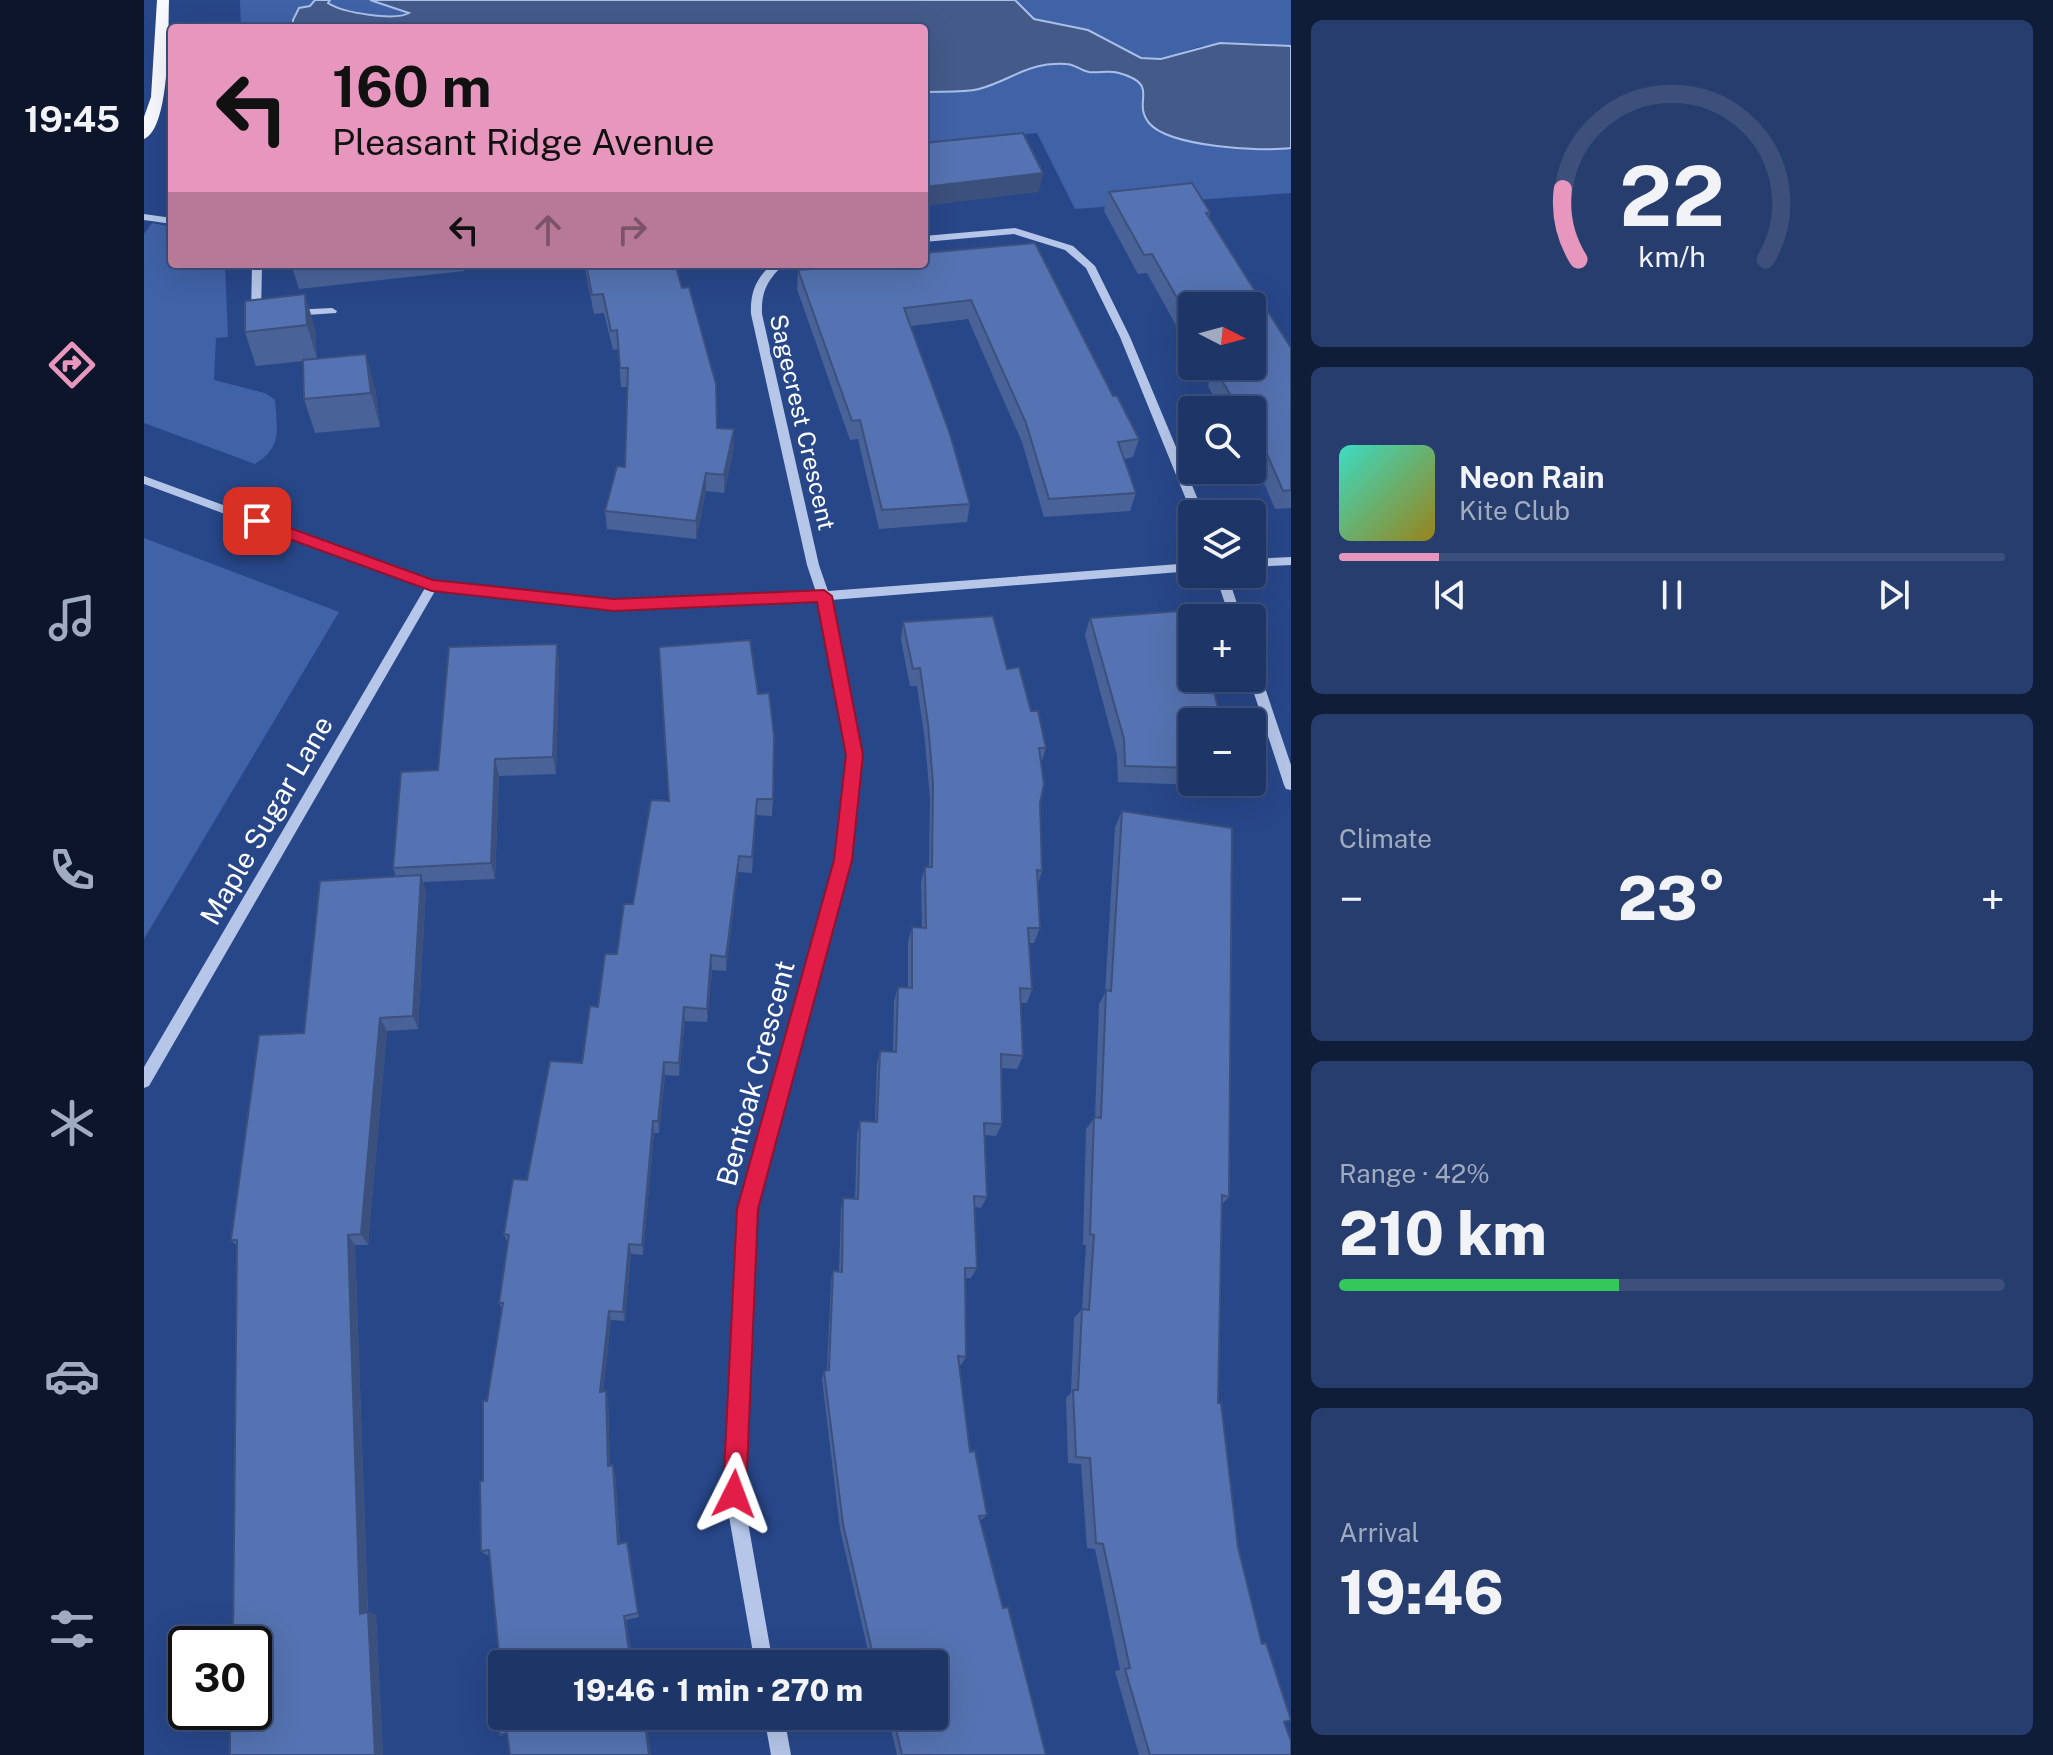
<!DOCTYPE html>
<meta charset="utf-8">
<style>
:root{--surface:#1e3567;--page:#263d6d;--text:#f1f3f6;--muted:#a1abc0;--line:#3c507b;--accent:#e797bd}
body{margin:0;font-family:"Public Sans",sans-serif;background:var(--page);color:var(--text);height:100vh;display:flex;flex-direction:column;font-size:30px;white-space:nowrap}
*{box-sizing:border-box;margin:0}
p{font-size:26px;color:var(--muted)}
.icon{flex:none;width:44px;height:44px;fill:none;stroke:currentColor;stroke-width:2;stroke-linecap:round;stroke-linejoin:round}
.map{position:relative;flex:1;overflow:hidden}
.panel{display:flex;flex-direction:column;gap:20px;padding:20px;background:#101d39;width:762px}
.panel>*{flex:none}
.guide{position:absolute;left:24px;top:24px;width:760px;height:244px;border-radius:8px;box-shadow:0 8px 32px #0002,0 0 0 2px var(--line);background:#e797bd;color:#111;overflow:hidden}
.needle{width:52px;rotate:96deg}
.fabs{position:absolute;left:1034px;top:292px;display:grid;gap:16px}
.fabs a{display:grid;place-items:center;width:88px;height:88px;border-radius:8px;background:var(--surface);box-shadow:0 8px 32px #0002,0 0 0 2px var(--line);font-size:40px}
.speed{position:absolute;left:24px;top:1626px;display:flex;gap:16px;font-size:40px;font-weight:700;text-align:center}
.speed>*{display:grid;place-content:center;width:104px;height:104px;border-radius:50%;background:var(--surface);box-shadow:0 8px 32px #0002,0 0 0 2px var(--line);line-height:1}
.speed .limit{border:4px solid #111;border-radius:12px;background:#fff;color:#111}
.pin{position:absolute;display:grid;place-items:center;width:68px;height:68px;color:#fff;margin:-34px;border-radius:16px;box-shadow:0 4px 12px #0006}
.me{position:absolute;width:88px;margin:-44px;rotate:3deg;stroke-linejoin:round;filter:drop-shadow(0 0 6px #0008)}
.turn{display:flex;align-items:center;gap:28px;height:168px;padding:0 32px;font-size:36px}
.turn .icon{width:104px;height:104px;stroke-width:2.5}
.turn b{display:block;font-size:56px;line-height:68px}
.lanes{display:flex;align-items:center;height:76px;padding:0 32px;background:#0003;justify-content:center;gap:40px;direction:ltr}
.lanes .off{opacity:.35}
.big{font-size:60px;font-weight:800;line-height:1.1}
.panel .tile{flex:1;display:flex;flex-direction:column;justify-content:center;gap:12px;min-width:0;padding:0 28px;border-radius:12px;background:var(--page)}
.panel .dial{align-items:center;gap:0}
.dial svg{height:208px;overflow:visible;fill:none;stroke:var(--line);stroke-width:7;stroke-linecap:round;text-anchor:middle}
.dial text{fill:var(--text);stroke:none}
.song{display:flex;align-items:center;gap:24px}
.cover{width:96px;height:96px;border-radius:12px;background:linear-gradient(135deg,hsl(170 70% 55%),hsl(50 70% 35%))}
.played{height:8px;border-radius:4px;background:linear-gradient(90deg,var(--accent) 15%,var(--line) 15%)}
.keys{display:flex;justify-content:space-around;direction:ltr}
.heat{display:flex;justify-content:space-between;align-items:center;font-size:44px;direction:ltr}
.charge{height:12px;border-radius:6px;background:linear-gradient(90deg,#34c759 42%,var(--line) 0)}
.trip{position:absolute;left:344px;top:1650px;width:460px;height:80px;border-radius:8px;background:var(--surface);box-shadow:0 8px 32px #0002,0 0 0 2px var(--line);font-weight:800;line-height:80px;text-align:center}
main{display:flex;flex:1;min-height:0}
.tabs{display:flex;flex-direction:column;width:144px;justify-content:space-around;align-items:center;background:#0c1529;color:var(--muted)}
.tabs .icon{width:56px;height:56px}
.tabs .active{color:var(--accent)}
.tabs b{font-size:36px;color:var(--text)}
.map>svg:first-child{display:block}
.green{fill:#4062a7}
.water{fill:#445a89;stroke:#a9bfe9;stroke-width:2}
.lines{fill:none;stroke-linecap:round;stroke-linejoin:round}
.minor{fill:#b5c6e9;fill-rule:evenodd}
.major{fill:#f7f9fe;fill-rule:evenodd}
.wall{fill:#496399}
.shaded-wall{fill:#3c507d}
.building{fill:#5573b2;stroke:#3c507d;stroke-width:2}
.route{fill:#e11d48;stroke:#92132f;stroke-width:2}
.labels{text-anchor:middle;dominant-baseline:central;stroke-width:7;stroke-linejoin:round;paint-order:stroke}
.far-street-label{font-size:24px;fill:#fff;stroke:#284789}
.street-label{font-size:28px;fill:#fff;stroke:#284789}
</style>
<main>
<nav class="tabs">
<b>19:45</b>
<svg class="icon active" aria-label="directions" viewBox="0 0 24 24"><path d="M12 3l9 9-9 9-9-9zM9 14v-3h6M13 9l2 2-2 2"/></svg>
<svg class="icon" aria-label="music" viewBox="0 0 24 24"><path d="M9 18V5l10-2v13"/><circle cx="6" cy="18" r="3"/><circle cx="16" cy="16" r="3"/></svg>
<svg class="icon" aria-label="phone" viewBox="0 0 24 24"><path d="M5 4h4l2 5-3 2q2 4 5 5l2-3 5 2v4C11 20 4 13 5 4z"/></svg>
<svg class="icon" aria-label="climate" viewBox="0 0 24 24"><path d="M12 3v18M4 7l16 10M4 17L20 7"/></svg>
<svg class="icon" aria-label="car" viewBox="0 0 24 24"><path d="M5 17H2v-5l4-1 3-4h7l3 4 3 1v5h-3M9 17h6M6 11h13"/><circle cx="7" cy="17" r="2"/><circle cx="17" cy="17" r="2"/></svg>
<svg class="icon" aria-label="filters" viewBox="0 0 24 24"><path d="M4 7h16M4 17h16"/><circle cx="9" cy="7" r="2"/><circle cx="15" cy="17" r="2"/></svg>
</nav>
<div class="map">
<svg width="1147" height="1755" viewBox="0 0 1147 1755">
<rect width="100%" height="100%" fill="#284789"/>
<!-- green -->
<g class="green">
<path d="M96,0h75l-21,28h-53z"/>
<path d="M186,0h40l40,13c-17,8 -67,0 -83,-10z"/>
<path d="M871,0h276v46l-37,-3 -53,3 -40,13 -20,-1 -53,-28 -54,-11z"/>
<path d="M909,64h18l17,8h29l23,9 5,7 -1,26 72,33 75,1v45l-216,16 -38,-76 -113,11v-52l54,-3 43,-20z"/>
<path d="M8,223l20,4v37h53l3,73 -12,1 -2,42 51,13 10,7c2,29 8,47 -20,64l-111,-41v-189z"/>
<path d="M0,538l195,74 -195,327z"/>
</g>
<!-- water -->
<path class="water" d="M171,0h15l-2,3c15,10 67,18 81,10l-39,-13h645l19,19 54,11 53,28 20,1 59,-16 71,3v102c-29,4 -122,-1 -142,-25 -18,-22 13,-38 -30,-50 -10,-3 -20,0 -30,-1 -8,-1 -14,-8 -23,-8 -39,-2 -54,16 -87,25 -17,4 -38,2 -55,3v-64h-631v-8l6,-12 11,-2z"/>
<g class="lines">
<!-- minor -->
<g class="minor">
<path d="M0,214l28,4v6l-28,-4z"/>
<path d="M871,228l58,18 22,20 35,71 74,177h-12l-72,-177 -34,-69 -21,-18 -51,-16 -90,8v-6z"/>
<path d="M108,264h10l-1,52 -5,3 -5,-3z"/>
<path d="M629,264h11c-16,16 -23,26 -22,50l57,251 9,26 364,-28v8l-361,29 30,155 -11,105 -95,349 -12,285 30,170h-18l-30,-170 14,-285 97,-349 11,-105 -28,-154 -205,9 -179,-19 -286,495 -5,2v-21l281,-479 -281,-104v-8l289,106 181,18 202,-8 -9,-27 -56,-251c-1,-21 5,-37 22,-50z"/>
<path d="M188,308l5,3 -1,2 -44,3 -5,-3 5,-3z"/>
<path d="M1147,557v8l-39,2v-8z"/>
<path d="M1071,574h12l15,44h-12z"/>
<path d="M1108,662l6,5 33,98v25l-5,-1 -2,-4 -35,-107h3z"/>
<path d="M620,1716h20l7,39h-20z"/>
</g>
<!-- major -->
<path class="major" d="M13,0h12c-1,27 2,128 -25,139v-22l7,-20z"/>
</g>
<!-- wall -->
<g class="wall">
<path d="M965,192l101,20 -1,5 82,131v160l-16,1 -23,-54v-45h-31l-13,-24 1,-3 -10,-17h53l-60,-60v48l-45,-81 -9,1 -34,-63z"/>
<path d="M147,264h172l1,7 -165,18z"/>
<path d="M440,264h92l41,164 17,1v19l-10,45 -18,-2 -10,48 -89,-10 -2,-18 20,-44 2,-80h-6l-3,-38 -5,1 -9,-37 -10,1z"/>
<path d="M780,264l189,132 26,43 -6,18 -9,2 12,34 -6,18 -86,6 -22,-75 -54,-123 -57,7 59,178 -3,18 -88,7 -21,-90 -8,1 -53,-151 1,-19z"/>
<path d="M101,301l70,27 2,31 58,29 5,39 -65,6 -11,-34 -1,-38 -47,5 -11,-34z"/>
<path d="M946,618l102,104v60h32l-2,4 -104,-4 -1,-27 -32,-120z"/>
<path d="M759,622l104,47 24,42 15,37 -5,15 -1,40 2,68 -4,13 2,44 -6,15h-5l3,46 -5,14h-6l2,53 -6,13 -16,-1 1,56 -6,12 -11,-1 2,62 -6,11 -6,-1 2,61 -6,10h-6l1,79 -5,8h-2l11,87 17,63 -7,6 23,87 43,147h-149l-9,-39h46v-52h-63l-31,-135 -18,-150 2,-8 3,-1 4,-89 2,-10 6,1 2,-63 2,-11 12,1 2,-65 3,-13 15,1 2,-58 3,-13 13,1 1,-51 4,-14 10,1v-46l4,-15 10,1 -1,-46 4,-15h4l1,-68 -5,-58 -8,-55h-7l-9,-46z"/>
<path d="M413,644l2,18 -3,112 -57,2 -4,103 -72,3 3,9 -8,138 -31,2 -19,214h-13l13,367 8,3 7,140h-153l3,-115 4,-394 -6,-6 73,-207 92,-156 -3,-9 45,-98z"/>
<path d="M515,647l114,152 -1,17 -16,-1 -4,58 -14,-1 -12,99 -14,-1 -5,52 -22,-1 -6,55 -14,-1 -6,58h-5l-11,122 -12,-1 -6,67 -14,-1 -8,72 5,7 2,67 5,6 5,72 7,-2 2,5 10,70 -13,3 7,44h-131l143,52 6,39h-141l-3,-21 -7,1 -1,-80 -10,-100h-3l-5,-4 6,-150 15,-92 -3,-6 9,-59 -4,-10 23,-54 55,-117 16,-56 19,-53 52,-153z"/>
<path d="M978,811l107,386 -8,8 -3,198 20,144 24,97 22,78 7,33h-152l-24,-84 5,-1 -25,-121 -8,-1 -6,-84 -13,-1 -2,-65 5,-5 3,-75 8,-9 4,-64h-3l3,-116 9,-12 4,-113 6,-11 10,-166z"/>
</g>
<!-- shaded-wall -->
<g class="shaded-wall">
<path d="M899,173l-4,19 -115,14v-19z"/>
<path d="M161,294l10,34 2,31 -10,-34z"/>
<path d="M222,354l9,34 5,39 -9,-34z"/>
<path d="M590,429v19l-10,45v-18z"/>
<path d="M562,473v18l-10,48v-18z"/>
<path d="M413,644l2,18 -3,112 -3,-17z"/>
<path d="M351,759l4,17 -4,103 -4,-16z"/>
<path d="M595,856l-1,16 -12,99v-14z"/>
<path d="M277,875l5,16 -8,138 -5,-13z"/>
<path d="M567,955l1,15 -5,52v-13z"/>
<path d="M540,1007l1,14 -6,55v-13z"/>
<path d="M236,1018l7,13 -19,214 -7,-11z"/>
<path d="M520,1062l1,13 -6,58 -1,-12z"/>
<path d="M509,1121l1,12 -11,122 -1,-10z"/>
<path d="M204,1235l7,10 13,372 -8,-3z"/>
<path d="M485,1244l2,10 -6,67 -2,-9z"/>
<path d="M465,1311l2,9 -9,80 -2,-8z"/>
<path d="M462,1391l2,8 2,73 -2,-6z"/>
<path d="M469,1465l2,7 5,77 -2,-5z"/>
<path d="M483,1542l2,5 10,70 -1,-4z"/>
<path d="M224,1612l8,3 7,140h-8z"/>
<path d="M480,1616l2,4 7,44h-2z"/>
<path d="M500,1716h1l6,39h-2z"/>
</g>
<!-- building -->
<g class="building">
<path d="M879,133l20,40 -119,14v-44z"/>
<path d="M1048,183l18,29 -4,1 85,135v142l-8,1 -31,-72v-9h-4l-4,-8 -9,1 -21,-36h3l-1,-1h36v-60h-60v18l-40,-70 -8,1 -35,-63z"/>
<path d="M891,243l78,153h4l22,43 -21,3 18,51 -87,6 -23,-76 -55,-123 -67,8 46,126 20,70 -88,6 -22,-90 -8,1 -54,-151 76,-6h50v-11z"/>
<path d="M442,264h89l7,24 7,-1 27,97 1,44 17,1 -10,46 -18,-2 -10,48 -91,-10 12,-45 8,1 3,-99h-8l-3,-38 -6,1 -8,-37 -11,1z"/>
<path d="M161,294l2,31 -62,7v-31z"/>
<path d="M222,354l5,39 -67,6 -1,-39z"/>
<path d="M1036,611l12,34v33h18l12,44h-30v46l-67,-2 -1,-27 -34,-121z"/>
<path d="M849,616l14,53 12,-2 12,44h7l8,37h-7l5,36 -4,19 2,68 -5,-1 3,58h-12l4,61 -12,-1 3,68 -22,-2 1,70 -18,-1 3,74 -13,-1 3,72h-12l1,89 -8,-1 12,96 5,-1 12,64 -8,1 24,92 5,-1 38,148h-144l-9,-39h41v-52h-59l-32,-140 -19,-153 5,-1 4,-99 9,1 1,-74 15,1 2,-78 17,1 3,-71 16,1 2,-65 14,1v-61l14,1 -1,-61h7l1,-84 -5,-59 -8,-56 -7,1 -10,-47z"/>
<path d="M606,640l8,54 11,-1 5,42 -1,64h-16l-5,58 -13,-1 -13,101 -15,-2 -4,54 -23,-2 -5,56 -15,-1 -6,59h-5l-11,124 -13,-1 -6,68 -14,-1 -9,81 6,-1 2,75 5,-1 5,79 9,-2 11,71 -14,3 7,48h-129v52h142l5,39h-139l-3,-22 -7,2 -8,-78 7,-2 -10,-105 -8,1 -1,-70h3v-80h4l16,-98h-4l10,-68 -5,-1 9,-55 14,1 23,-119 32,2 8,-57 8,1 7,-53h12l7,-50h9l18,-104 18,1 -10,-154z"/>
<path d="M413,644l-4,113 -58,2 -4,104 -98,5 8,-96 37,-2 11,-123z"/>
<path d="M978,811l110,17 -3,369 -7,-2 -4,208h3l17,144 24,97 4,-1 25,77 -7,2 7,19v14h-141l-25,-86 5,-1 -27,-124 -7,-1 -6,-85 -14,-1 -3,-67h5l4,-81 7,1 5,-75 -4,-1 4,-117 7,1 5,-128 5,1z"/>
<path d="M277,875l-8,141 -33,2 -19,216 -13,1 12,379 8,-2 7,143h-145v-43h24v-68h-24v-4h3l4,-400h-6l28,-205 45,-2 16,-152z"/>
</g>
<!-- route -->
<path class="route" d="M113,516l176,64 181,19 210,-9 8,6 31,159 -11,105 -94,349 -12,285 -3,8 -9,4 -8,-4 -3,-8 14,-285 97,-349 12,-105 -29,-153 -203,9 -182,-20 -181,-66 -2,-4z"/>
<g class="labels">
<!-- far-street labels -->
<g class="far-street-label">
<text transform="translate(659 422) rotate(77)">Sagecrest Crescent</text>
</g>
<!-- street labels -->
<g class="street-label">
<text transform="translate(122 820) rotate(-60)">Maple Sugar Lane</text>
<text transform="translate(611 1073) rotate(-75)">Bentoak Crescent</text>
</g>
</g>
</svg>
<div class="fabs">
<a><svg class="needle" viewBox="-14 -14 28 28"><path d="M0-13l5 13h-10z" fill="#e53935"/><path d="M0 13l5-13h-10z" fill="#a1abc0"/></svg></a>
<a><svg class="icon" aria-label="search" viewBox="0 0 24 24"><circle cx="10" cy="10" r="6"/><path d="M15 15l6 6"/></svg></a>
<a><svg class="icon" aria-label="layers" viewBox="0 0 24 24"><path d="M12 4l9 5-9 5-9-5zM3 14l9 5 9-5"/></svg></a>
<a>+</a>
<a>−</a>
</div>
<div class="speed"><div class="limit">30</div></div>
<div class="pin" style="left:113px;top:521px;background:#d93025"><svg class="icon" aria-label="arrive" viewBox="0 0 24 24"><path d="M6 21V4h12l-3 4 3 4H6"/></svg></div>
<svg class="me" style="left:590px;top:1494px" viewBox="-20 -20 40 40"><path d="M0-17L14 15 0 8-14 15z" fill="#e11d48" stroke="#fff" stroke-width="4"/></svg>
<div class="trip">19:46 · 1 min · 270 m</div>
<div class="guide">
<div class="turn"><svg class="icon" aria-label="left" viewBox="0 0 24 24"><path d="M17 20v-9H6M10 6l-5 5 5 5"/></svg><div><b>160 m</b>Pleasant Ridge Avenue</div></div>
<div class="lanes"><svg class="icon" aria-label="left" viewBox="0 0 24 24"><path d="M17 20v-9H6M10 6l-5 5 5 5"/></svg><svg class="icon off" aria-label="ahead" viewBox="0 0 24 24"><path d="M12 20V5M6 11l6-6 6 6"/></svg><svg class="icon off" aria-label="right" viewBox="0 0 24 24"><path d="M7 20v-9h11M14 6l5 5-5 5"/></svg></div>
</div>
</div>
<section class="panel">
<div class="tile dial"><svg viewBox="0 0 100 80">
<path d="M14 69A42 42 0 1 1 86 69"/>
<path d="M14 69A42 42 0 0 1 8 42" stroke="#e797bd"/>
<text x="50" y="56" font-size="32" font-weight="700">22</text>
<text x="50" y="72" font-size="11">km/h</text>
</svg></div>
<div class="tile">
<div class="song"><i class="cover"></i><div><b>Neon Rain</b><p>Kite Club</p></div></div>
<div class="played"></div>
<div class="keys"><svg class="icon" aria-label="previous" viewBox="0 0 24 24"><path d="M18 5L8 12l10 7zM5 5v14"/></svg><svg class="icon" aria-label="pause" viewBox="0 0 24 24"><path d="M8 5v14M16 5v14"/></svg><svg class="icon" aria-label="next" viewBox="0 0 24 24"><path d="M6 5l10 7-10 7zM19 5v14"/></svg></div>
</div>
<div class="tile"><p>Climate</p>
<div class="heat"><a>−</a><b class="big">23°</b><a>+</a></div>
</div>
<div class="tile"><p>Range · 42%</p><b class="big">210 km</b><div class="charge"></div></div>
<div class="tile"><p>Arrival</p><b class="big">19:46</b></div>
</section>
</main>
